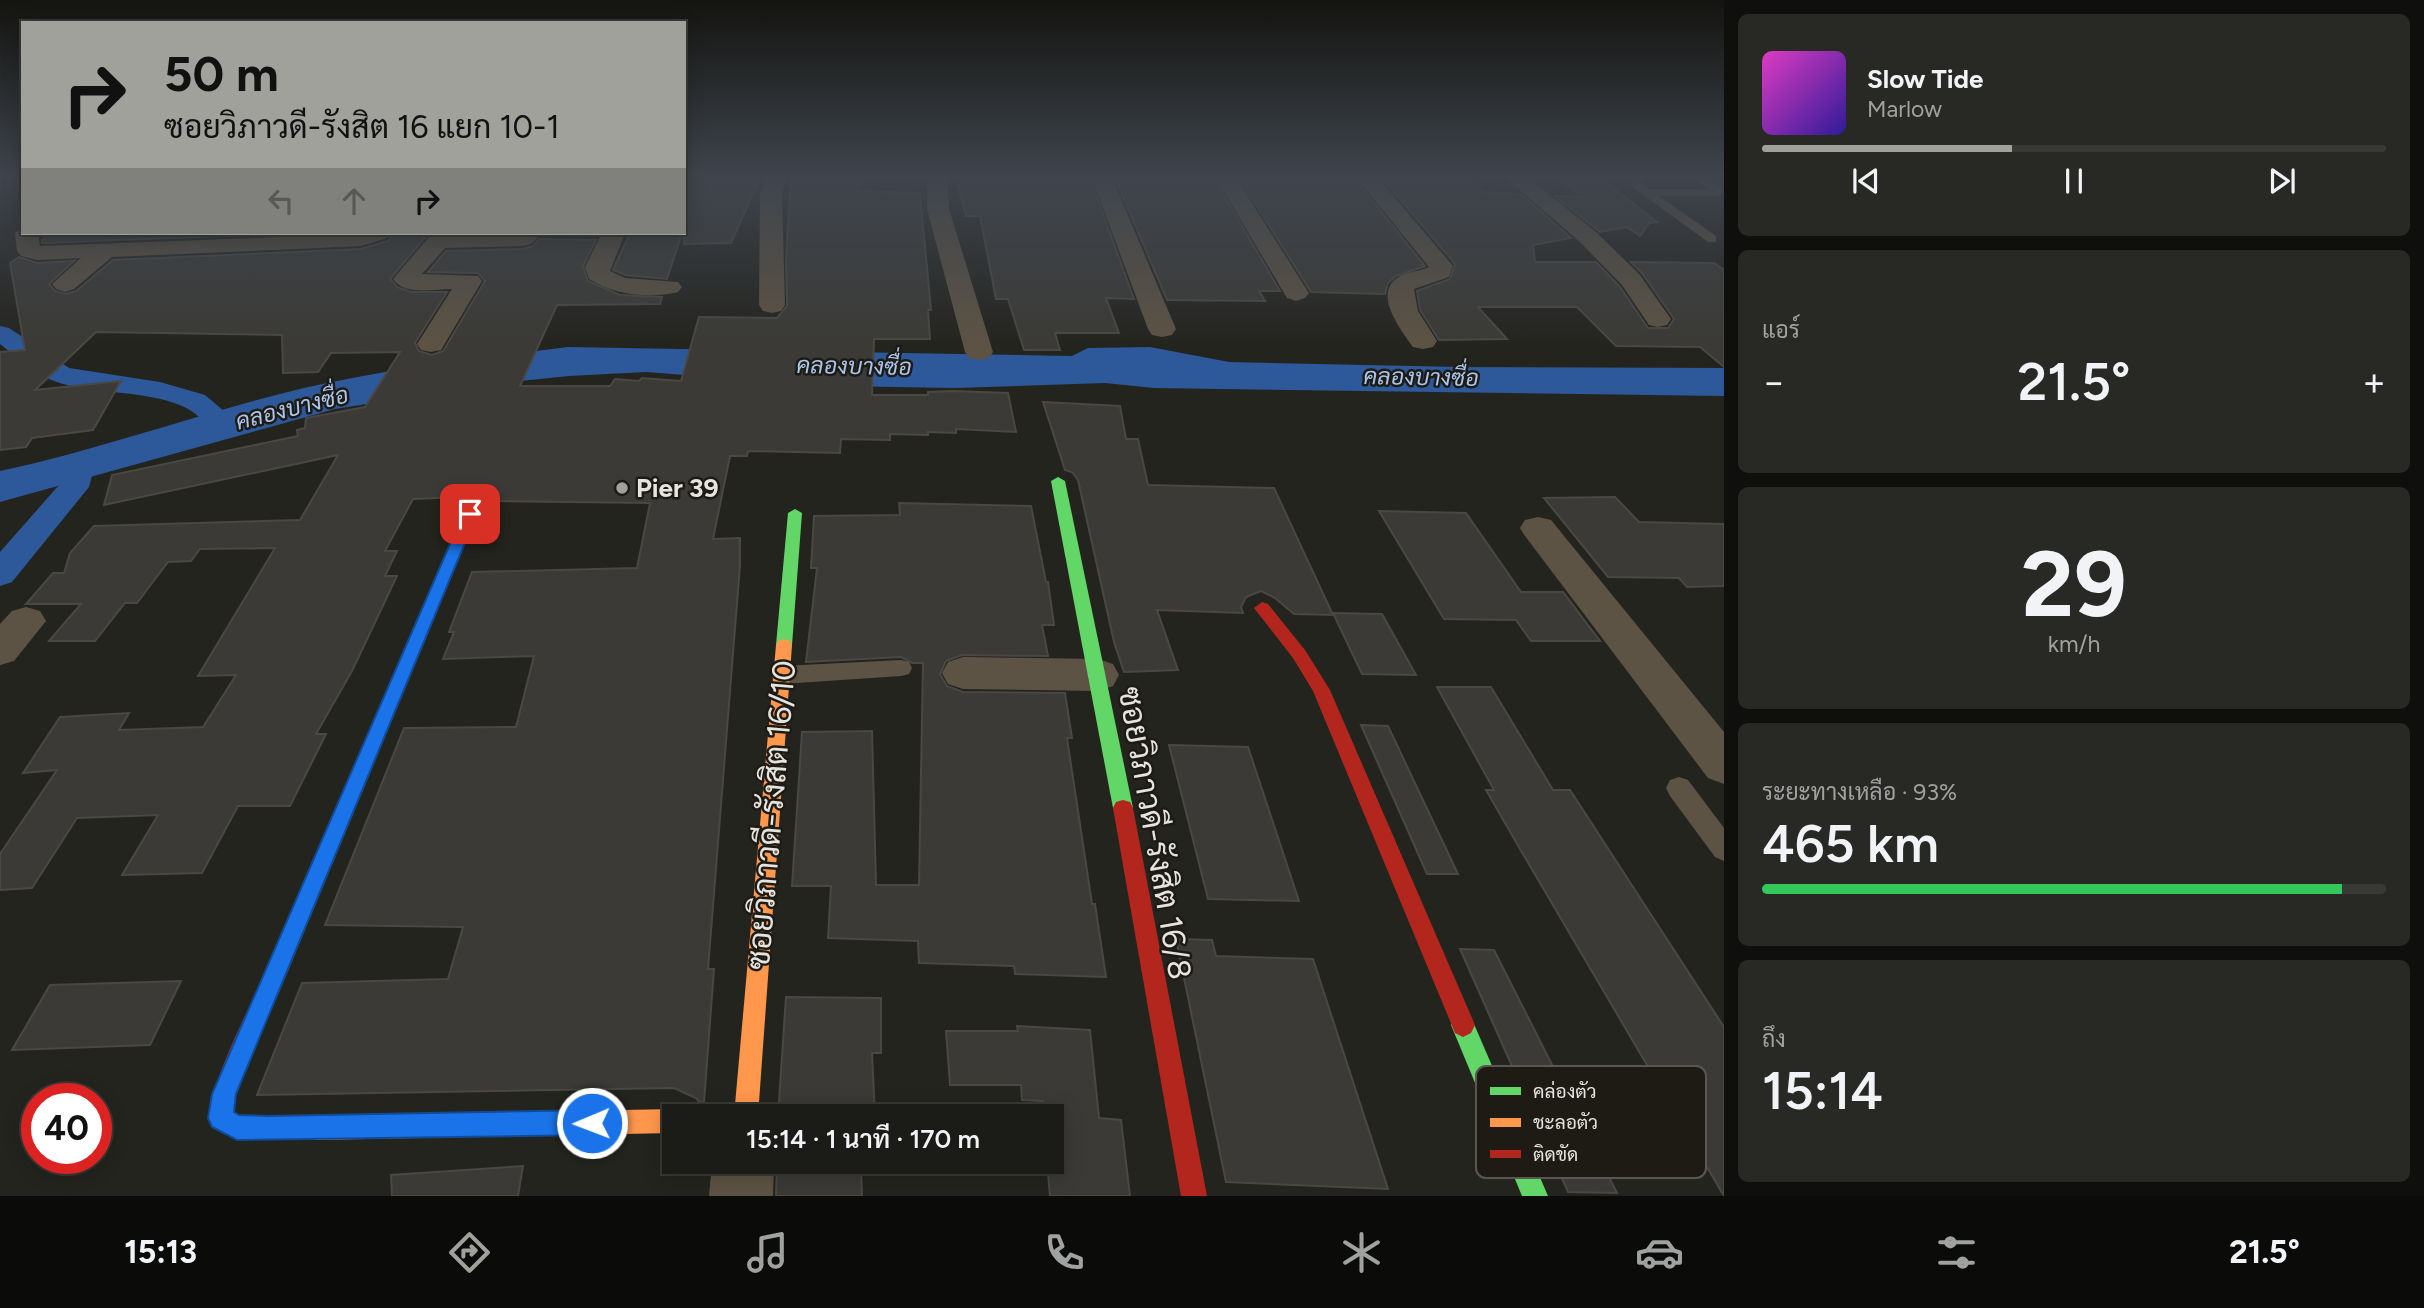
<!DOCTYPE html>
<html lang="th">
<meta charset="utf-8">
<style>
:root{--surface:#1b1b17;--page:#282824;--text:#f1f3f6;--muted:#a0a1a1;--line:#393936;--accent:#a1a19b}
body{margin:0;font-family:Figtree,Sarabun,sans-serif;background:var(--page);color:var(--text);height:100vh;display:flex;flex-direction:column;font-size:26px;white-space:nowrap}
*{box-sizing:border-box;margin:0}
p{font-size:23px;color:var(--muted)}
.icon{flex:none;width:38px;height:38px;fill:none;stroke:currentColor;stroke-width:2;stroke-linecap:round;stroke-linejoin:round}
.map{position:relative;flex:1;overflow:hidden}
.details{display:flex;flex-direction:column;gap:14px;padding:14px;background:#0f0f0d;width:700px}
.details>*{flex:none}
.top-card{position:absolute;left:21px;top:21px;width:665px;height:214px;border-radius:0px;box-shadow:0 4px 18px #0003,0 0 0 2px var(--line);background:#a1a19b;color:#111;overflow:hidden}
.speed{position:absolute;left:21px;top:1083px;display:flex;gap:14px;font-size:35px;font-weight:700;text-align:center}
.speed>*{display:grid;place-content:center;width:91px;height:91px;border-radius:50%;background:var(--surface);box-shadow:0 4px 18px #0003,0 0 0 2px var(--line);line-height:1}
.speed .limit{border:10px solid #d22;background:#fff;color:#111}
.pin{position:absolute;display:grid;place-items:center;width:60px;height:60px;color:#fff;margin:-30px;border-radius:14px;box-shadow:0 4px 10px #0006}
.me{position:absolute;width:77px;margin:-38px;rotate:269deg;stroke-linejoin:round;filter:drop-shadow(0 0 5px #0008)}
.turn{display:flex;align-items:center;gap:24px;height:147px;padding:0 28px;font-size:32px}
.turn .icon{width:91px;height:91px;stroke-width:2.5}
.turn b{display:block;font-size:49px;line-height:60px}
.lanes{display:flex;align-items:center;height:66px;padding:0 28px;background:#0003;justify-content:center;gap:35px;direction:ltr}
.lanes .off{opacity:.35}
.big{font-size:52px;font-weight:600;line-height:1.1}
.details .widget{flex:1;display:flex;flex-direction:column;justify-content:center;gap:10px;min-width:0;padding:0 24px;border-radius:10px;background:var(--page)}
.details .dial{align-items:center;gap:0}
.dial b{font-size:91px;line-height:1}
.song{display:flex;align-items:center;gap:21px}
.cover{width:84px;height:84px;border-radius:10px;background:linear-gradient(135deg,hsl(310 70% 55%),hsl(250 70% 35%))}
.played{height:7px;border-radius:4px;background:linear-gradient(90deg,var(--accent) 40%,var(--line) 40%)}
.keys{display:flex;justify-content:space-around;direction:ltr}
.heat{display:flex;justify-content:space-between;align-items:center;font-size:38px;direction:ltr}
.charge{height:10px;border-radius:5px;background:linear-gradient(90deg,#34c759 93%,var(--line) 0)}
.trip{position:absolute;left:662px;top:1104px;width:402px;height:70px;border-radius:0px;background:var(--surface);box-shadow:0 4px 18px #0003,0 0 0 2px var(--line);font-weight:600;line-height:70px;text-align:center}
.dock{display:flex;height:112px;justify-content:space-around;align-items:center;background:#0b0b09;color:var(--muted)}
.dock .icon{width:49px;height:49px}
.dock .selected{color:var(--accent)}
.dock b{font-size:32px;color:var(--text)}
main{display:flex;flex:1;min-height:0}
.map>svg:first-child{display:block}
.water{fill:#2d589a}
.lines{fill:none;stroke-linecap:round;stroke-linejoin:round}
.canal{fill:#2d589a;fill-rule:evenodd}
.building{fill:#3b3a36;stroke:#494844;stroke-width:2}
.lane{fill:#5d5344;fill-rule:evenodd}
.street{fill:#5d5344;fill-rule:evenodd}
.fast{fill:#63d668;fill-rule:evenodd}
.slow{fill:#ff974d;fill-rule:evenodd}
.jam{fill:#b3261e;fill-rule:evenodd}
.route{fill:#1a73e8;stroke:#114b97;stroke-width:2}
.poi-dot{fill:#a1a19b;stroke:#1d1b14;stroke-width:2.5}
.labels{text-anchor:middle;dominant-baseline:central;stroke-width:5;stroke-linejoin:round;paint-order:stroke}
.far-water-label{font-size:23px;font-style:italic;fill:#abc5ed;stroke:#1d1b14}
.poi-label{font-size:26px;font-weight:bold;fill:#e5e4de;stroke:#1d1b14;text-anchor:start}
.near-street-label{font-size:32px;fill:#e5e4de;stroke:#1d1b14}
.key{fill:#1d1b14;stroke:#595751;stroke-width:2}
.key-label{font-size:19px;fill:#e5e4de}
</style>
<main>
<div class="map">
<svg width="1724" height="1196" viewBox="0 0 1724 1196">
<rect width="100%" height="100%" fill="#24241f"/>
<!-- water -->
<path class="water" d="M568,347l504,9 16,-8 62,-1 79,15 231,5 264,1v28l-570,-8 -49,-5 -148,5 -125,-2 -186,-14 -77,4 -77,8 -157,25 -335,93v-31c103,-22 202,-59 304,-83 87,-20 176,-30 264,-41z"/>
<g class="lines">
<!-- canal -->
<g class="canal">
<path d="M0,326l9,2 60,40 91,14 45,13 33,28 -4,6c-24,6 -32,-15 -52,-23 -41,-17 -89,-11 -128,-25 -19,-7 -38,-25 -54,-37z"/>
<path d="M79,459l11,3 4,6 -5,19 -77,95 -12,4v-34l59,-67 9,-23z"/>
</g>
</g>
<!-- building -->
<g class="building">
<path d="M684,178h76l-29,65 -47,1z"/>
<path d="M791,178h70l-3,13 62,2 11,117h-3l2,29h-56l-2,56h56v-3l26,-1 54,2 8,39 -60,-3v4l-28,-1v3l-38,-1v6l-49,-1 -1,14 -92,-2 -1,5h-17l-17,83 27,-1v27l-32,404h6l-10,133h-5l-3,-4 -22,-10 -417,7 45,-112 146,-4 15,-52 -138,-2 79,-197 112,-1 18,-71 -91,3 11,-27h-5l23,-60 165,-4 13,-65 -164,-2 3,-5 -76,3 -28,52h12l-12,25h12l-45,95 -36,63h10l-36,72h-52l-36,67 -80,2 36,-60 -81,3 -45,70 -32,2v-36l57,-84 -34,3 37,-56 69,-4 -10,17 84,-3 33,-52 -38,1 77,-128 -75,1 -9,12 -23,1 -31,41h-12l-30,38h-46l32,-37h-55l27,-31h11l6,-20 24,-27 206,-6 38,-65 -234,50 8,-30 186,-39 -1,-6 8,-2 1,-10 59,-11 35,-55 -69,1 -13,19 -35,1 -1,-38 -186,-3 -61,58 86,-9 -28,49 -61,8 -6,9 -26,3v-98l25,-2 -15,-87 9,-6 18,6 37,-2 -25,23 6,7 11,3 10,-3 37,-31 248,-11 27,-8 6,-8h59l-25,1 -38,45 7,8 14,5h36l-32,51 4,8 13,4 11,-4 42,-70 -7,-8 -50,-1 18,-21 77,-2 10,-3 6,-7 57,1 -13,26 5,15 32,14 42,2 -2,7 -103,1 -37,81h90l5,-7 24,2 3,-3 39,3 18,-64 78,1 10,-12 -1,-48z"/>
<path d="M956,178h134l44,121 -28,-1 13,35h-64l5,17h-36l-16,-51h-12l-16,-83h-14z"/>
<path d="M1115,178h99l66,113h-21l6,10 -98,-1z"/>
<path d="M1239,178h115l71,88 -29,10 -8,7 -3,11 -74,-2z"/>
<path d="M1382,178h87l14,14 38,2 50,44 -38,7 2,17h61l24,25 28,41h20l6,-9 -32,-46 -11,-11 83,1 10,7v97l-24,-20 -84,-1 -39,-39h-99l29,32 -68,1 -19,-30 -3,-19 33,-12 5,-15z"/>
<path d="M1555,178h45l57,44 -8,1 -9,13 -13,-9 -27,5 -45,-36 28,1z"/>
<path d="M52,233h250l-260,10v-3z"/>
<path d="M630,233h52l-15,46 -41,-4 -13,-5z"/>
<path d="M1043,402l77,4 6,33h12l10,46 126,3 59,127 -39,-1 -19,-16 -14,-7 -15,6 -5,10 2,6 -86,-3 21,60 -54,2 -10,-30 -36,-162 -6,-8 -7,-2z"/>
<path d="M1615,497l24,25 85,2v62l-37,1 -8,-9 -71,-1 -64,-79z"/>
<path d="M899,503l132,3 15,76h2l6,43h-12l6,31 -86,-1 -16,6 -6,13 7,12 16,6 102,1 7,45h-5l25,166h3l11,73 -91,-3 -1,-8 -95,-3 -1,-22 -90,-3 3,-52h-39l10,-154 70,-1 4,154h43l4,-222h-11l-11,-6 -95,5 11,-94h-6l3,-52 86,-1z"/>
<path d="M1379,511l87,2 55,79h42l37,49h-69l-15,-21 -72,-1z"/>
<path d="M1333,613l49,1 34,61 -54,-1z"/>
<path d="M1437,687h54l62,103h17l154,237v169l-204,-347 -34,-59h8z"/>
<path d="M1361,725l27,1 70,148h-31z"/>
<path d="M1169,745l79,2 51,154 -91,-2z"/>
<path d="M1176,939l36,1 4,16 97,3 75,230 -162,-7z"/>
<path d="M1460,949l34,1 123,243 -49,-1z"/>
<path d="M181,981l-31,64 -138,5 38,-65z"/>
<path d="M786,997l95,1v55h-9l3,63h-97z"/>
<path d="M1017,1026l73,4 9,88 22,2 9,76h-80l-3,-34h5v-46h-8l-1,-15 -21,-1 -1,-15h-71l-4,-54h72z"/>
<path d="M777,1162h100v6h-16l1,28h-86z"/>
<path d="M523,1166l-5,30h-126l-1,-21z"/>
</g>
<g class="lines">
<!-- lane -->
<g class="lane">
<path d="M1631,178h12l-2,5 8,6h60l-15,-11c13,0 24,2 29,15l-6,3h-58l57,40v6h-8l-77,-56z"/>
<path d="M901,660l8,2 3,6 -3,6 -8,2 -119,8 -8,-3 -3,-6 3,-6 8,-3z"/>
<path d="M1679,777l9,3 36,48v33l-9,-4 -45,-61 -4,-8 4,-8z"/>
</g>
<!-- street -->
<g class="street">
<path d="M766,178h20l-4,16 3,111 -4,6 -9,2 -9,-2 -4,-6 1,-111z"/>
<path d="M927,178h20l2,31 44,143 -4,6 -10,2 -10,-2 -4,-6 -38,-143z"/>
<path d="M1092,178h20l64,151 -4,6 -10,2 -10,-2 -4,-6z"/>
<path d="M1216,178h20l73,115 -4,5 -9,3 -9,-3z"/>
<path d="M1357,178h21l75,88 -4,11 -35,12 4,22 19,30 -4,6 -10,2 -10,-2c-12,-17 -40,-52 -16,-69 9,-7 23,-6 32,-11z"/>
<path d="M1506,178h23l68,55 43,42 31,44 -4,6 -9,2 -9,-2 -27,-40 -41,-42z"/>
<path d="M23,227v6h15l2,13 351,-13 -4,5 -26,8 -249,11 -38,32 -9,3 -9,-3 -4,-5 29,-26 -44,2 -16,-4 -4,-5 -2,-18z"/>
<path d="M542,233l-11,11 -8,2 -78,2 -23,26 56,2 4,5 -41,69 -10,2 -10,-2 -4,-6 35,-55c-19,0 -48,7 -59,-10l37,-43z"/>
<path d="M602,233h23l-15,38 15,7 53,4 4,5 -4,5c-28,7 -64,3 -89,-13l-4,-12z"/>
<path d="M1538,517l13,3 173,212v52l-16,-6 -183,-242 -5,-8 5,-8z"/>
<path d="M26,607l14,4 6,10 -32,40 -14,4v-41l12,-13z"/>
<path d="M963,657l135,2 15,5 6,11 -6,11 -15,5 -135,-2 -15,-5 -6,-11 6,-11z"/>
<path d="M712,1162h62l-1,34h-64z"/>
</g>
<!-- fast -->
<g class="fast">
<path d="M1058,477l7,4 68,327 -3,6 -7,2 -7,-2 -3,-6 -62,-327z"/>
<path d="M795,509l7,4 -10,132 -2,4h-12l-2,-4 12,-132z"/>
<path d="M1463,1013l8,4 77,179h-26l-71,-171 4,-8z"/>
</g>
<!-- slow -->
<g class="slow">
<path d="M470,510l7,5 -200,482 -8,3 -8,-3 -3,-8 3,-8 202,-466z"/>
<path d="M784,639l6,2 2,4 -34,471h-24l42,-471 2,-4z"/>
<path d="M674,1109l9,3 2,4h-11v17l-360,7 -9,-3 -3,-9 3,-9 9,-3z"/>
</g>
<!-- jam -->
<g class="jam">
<path d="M1262,602l6,2 37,46 25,40 145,335 -4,8 -8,4 -8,-4 -142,-342 -20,-33 -39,-50z"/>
<path d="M1123,800l7,2 3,6 74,388h-26l-68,-388 3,-6z"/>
<path d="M269,978l8,3 3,8 -44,105 -2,18 5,3 75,1 9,3 3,9 -3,9 -9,3 -77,-1 -25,-12c-11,-29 36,-115 49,-146z"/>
</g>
</g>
<!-- sky -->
<linearGradient id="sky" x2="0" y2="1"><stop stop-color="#141411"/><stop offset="0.51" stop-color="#3f454d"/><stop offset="1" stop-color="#3f454d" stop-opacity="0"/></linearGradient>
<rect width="1724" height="346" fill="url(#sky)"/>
<!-- route -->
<path class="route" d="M470,510l7,4 -241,580 -2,18 5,3 28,1 325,-6 9,4 4,9 -4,9 -9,3 -355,5 -25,-13 -4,-9 4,-24 251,-580z"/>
<!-- markers -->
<circle class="poi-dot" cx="622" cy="488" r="7"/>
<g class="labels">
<!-- far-water labels -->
<g class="far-water-label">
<text transform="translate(854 366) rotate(1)">คลองบางซื่อ</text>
<text transform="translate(1421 377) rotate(1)">คลองบางซื่อ</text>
<text transform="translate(292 408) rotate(-14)">คลองบางซื่อ</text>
</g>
<!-- poi labels -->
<g class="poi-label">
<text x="636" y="488">Pier 39</text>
</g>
<!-- near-street labels -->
<g class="near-street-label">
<text transform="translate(771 815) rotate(-85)">ซอยวิภาวดี-รังสิต 16/10</text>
<text transform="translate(1155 833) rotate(80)">ซอยวิภาวดี-รังสิต 16/8</text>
</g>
</g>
<!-- legend -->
<rect x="1476" y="1066" width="230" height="112" rx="10" class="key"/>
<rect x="1490" y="1087" width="31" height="8" fill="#63d668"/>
<rect x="1490" y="1118" width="31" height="9" fill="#ff974d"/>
<rect x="1490" y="1150" width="31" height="8" fill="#b3261e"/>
<g class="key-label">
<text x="1533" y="1098">คล่องตัว</text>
<text x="1533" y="1129">ชะลอตัว</text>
<text x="1533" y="1161">ติดขัด</text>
</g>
</svg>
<div class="speed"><div class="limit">40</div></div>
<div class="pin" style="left:470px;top:514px;background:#d93025"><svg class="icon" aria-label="arrive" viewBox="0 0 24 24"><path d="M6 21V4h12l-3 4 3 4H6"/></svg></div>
<svg class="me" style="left:592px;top:1123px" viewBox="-20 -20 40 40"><circle r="17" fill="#1a73e8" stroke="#fff" stroke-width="3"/><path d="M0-11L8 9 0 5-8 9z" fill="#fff"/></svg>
<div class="trip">15:14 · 1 นาที · 170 m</div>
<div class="top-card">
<div class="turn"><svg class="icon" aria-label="right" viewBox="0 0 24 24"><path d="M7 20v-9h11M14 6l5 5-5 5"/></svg><div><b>50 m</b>ซอยวิภาวดี-รังสิต 16 แยก 10-1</div></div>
<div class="lanes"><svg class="icon off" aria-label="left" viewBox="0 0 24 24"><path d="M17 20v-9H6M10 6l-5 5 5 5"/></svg><svg class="icon off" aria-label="ahead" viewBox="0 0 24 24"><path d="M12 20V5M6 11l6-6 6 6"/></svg><svg class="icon" aria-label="right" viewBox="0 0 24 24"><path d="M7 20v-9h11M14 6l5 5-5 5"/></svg></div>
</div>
</div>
<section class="details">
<div class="widget">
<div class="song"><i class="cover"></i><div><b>Slow Tide</b><p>Marlow</p></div></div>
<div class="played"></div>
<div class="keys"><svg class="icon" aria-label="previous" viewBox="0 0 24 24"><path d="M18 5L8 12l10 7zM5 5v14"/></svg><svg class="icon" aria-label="pause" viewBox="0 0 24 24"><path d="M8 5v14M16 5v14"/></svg><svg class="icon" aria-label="next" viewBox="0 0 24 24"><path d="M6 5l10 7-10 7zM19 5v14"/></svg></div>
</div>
<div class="widget"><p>แอร์</p>
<div class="heat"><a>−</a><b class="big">21.5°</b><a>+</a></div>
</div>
<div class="widget dial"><b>29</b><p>km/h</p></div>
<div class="widget"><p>ระยะทางเหลือ · 93%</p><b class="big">465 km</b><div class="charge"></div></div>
<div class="widget"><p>ถึง</p><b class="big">15:14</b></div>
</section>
</main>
<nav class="dock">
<b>15:13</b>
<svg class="icon selected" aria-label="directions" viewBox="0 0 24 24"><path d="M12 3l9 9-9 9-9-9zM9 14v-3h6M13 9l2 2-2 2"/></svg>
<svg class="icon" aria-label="music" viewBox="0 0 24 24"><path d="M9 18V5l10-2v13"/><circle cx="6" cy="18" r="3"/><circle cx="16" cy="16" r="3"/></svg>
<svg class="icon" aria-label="phone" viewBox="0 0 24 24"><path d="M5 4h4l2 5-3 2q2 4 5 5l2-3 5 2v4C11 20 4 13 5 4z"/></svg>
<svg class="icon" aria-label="climate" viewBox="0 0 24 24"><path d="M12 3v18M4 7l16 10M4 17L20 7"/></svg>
<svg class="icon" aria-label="car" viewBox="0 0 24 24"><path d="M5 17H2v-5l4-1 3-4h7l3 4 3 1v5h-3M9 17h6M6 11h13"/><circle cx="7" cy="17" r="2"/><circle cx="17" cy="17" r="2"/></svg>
<svg class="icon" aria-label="filters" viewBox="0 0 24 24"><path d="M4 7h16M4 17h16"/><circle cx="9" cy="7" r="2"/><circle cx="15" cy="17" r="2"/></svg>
<b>21.5°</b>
</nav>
